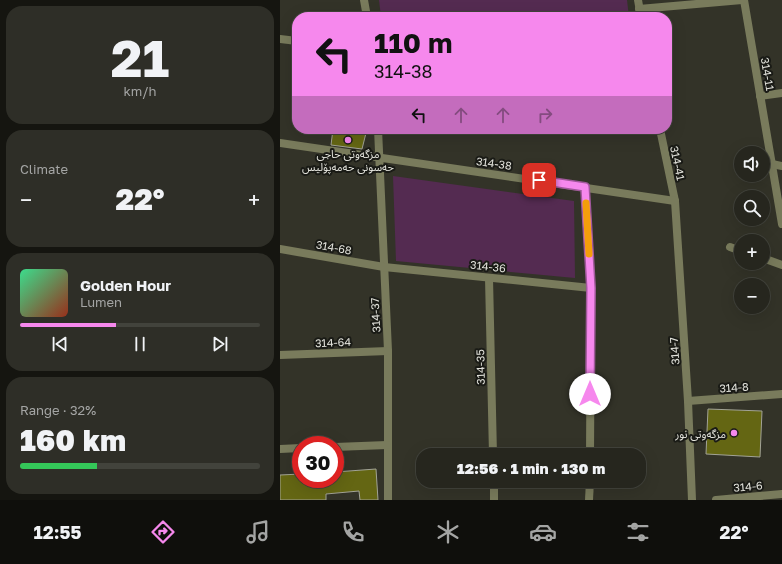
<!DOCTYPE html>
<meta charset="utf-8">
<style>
:root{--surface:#26261e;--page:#2e2e27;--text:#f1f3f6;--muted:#a4a5a4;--line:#42433c;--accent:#f688ed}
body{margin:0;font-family:"Golos Text","Noto Sans Arabic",sans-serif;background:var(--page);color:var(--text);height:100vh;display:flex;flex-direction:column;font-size:15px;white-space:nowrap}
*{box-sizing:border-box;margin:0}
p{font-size:13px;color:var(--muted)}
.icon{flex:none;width:22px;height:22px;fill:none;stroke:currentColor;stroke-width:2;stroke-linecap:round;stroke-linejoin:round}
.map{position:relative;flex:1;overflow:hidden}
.drawer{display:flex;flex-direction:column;gap:6px;padding:6px;background:#151510;width:280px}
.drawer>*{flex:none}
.guide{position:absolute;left:12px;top:12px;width:380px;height:122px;border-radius:16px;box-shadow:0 4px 16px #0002,0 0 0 1px var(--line);background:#f688ed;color:#111;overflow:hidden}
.tools{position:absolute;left:454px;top:146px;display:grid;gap:8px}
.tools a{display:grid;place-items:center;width:36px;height:36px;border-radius:50%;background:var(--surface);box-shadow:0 4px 16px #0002,0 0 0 1px var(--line);font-size:20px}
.speed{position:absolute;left:12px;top:436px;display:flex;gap:8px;font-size:20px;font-weight:700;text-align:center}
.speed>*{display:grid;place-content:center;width:52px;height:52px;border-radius:50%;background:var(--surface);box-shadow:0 4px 16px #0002,0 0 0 1px var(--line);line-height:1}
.speed .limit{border:6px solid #d22;background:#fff;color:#111}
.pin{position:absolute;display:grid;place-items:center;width:34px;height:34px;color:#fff;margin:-17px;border-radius:8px;box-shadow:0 2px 6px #0006}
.me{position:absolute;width:44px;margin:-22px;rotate:0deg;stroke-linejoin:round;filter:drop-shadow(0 0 3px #0008)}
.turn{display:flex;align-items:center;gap:14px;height:84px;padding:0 16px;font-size:18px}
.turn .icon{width:52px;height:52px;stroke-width:2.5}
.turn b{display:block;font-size:28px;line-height:34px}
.lanes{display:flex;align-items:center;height:38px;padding:0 16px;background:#0003;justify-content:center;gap:20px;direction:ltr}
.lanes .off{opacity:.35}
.big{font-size:30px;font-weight:800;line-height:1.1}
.drawer .card{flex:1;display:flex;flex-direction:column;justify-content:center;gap:6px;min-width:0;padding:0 14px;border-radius:16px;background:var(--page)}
.drawer .dial{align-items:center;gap:0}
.dial b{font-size:52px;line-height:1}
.song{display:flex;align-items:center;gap:12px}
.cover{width:48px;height:48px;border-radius:6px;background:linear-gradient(135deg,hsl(150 70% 55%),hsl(10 70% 35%))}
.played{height:4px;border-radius:2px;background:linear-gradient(90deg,var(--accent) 40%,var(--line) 40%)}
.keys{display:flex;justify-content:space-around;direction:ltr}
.heat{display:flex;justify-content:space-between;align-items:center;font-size:22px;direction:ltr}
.charge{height:6px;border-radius:3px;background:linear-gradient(90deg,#34c759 32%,var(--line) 0)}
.trip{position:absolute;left:136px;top:448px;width:230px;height:40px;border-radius:16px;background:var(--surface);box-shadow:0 4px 16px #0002,0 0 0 1px var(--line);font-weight:800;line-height:40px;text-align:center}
.tab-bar{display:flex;height:64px;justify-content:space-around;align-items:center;background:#0f0f0c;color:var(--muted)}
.tab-bar .icon{width:28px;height:28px}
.tab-bar .on{color:var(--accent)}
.tab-bar b{font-size:18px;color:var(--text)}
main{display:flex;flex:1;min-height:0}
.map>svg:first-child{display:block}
.green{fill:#542b51}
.building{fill:#646613;stroke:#a2a396}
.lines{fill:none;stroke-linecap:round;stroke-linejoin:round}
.minor{stroke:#797b5c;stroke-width:8}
.route-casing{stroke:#a0589a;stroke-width:10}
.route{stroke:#f688ed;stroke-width:7}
.slow{stroke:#f59e0b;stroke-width:7}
.poi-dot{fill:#f688ed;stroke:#1a1b16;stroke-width:1.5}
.labels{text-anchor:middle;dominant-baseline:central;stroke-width:4;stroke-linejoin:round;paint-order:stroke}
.street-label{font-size:11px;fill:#e2e2db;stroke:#1a1b16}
.poi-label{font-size:11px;fill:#e2e2db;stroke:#1a1b16}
</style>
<main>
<section class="drawer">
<div class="card dial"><b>21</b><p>km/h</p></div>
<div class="card"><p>Climate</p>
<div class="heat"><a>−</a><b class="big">22°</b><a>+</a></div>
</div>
<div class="card">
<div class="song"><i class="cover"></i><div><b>Golden Hour</b><p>Lumen</p></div></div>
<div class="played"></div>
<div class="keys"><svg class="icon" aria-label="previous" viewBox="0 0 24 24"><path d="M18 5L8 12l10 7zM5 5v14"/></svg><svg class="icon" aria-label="pause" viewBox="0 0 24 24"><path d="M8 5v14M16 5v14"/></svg><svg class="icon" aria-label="next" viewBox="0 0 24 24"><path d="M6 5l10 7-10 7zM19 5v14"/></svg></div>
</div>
<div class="card"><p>Range · 32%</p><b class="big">160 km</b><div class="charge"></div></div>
</section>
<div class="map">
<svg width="502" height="500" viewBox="0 0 502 500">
<rect width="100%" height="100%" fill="#333328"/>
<!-- green -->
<g class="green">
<path d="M99,0h248l2,17h-248z"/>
<path d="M113,176l181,25 1,77 -179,-17z"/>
</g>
<!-- building -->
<g class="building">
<path d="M53,129h34l-5,20 -31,-4z"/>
<path d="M428,409l54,2 -2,46 -54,-3z"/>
<path d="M96,469l2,31h-18l-1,-9 -33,3v6h-46v-25l21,-1v5h34v-7z"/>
</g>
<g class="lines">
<!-- minor -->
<g class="minor">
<path d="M84,0l3,17"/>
<path d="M358,0l3,17"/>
<path d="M464,0l38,224"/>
<path d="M359,9l103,-9"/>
<path d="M0,39l17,2"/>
<path d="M480,96l22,-3"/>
<path d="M98,129l10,222v149"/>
<path d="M380,129l15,72 13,200 4,99"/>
<path d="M0,143l395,58"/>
<path d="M492,164l10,2"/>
<path d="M305,187l6,101 -1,167"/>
<path d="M450,247l11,4"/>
<path d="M0,249l104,18 207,21"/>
<path d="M483,258l19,7"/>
<path d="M209,278l4,177"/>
<path d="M0,355l108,-4"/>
<path d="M408,401l94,-7"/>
<path d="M55,447l52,-2"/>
<path d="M0,449l21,-1"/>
<path d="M214,481v19"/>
<path d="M309,500l1,-19"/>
<path d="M436,500l66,-6"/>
</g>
</g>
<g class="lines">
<defs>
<path id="route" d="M259,180l46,7 6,101 -1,106"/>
</defs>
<!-- route casing -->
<use href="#route" class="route-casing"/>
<!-- route -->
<use href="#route" class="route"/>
<!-- slow -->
<path class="slow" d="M306,203l3,51"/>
</g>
<!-- markers -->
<g class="poi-dot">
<circle cx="68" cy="140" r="4"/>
<circle cx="454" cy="433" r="4"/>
</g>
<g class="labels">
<!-- street labels -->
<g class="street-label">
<text transform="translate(488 74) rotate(80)">314-11</text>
<text transform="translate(214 163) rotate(8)">314-38</text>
<text transform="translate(398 163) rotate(78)">314-41</text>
<text transform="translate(54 247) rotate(10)">314-68</text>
<text transform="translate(208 266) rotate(6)">314-36</text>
<text transform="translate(95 315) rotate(-93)">314-37</text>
<text transform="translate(53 342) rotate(-2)">314-64</text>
<text transform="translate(394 351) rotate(-94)">314-7</text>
<text transform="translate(200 367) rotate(-91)">314-35</text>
<text transform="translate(454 387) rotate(-4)">314-8</text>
<text transform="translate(468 486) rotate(-5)">314-6</text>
</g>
<!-- poi labels -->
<g class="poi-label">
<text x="68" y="153">مزگەوتی حاجی<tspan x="68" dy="13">حەسونی حەمەپۆلیس</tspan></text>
<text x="446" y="433" text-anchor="end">مزگەوتی نور</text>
</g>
</g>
</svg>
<div class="tools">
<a><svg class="icon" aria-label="sound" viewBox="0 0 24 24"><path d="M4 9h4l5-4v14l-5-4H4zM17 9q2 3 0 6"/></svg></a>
<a><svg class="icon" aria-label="search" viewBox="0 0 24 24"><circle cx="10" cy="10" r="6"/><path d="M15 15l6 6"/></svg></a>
<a>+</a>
<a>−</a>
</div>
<div class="speed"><div class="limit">30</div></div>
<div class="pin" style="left:259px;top:180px;background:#d93025"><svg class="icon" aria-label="arrive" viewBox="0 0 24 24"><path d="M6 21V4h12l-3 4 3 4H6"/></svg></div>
<svg class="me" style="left:310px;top:394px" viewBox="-20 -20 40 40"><circle r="19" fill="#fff"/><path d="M0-13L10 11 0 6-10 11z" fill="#f688ed"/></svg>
<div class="trip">12:56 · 1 min · 130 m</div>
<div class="guide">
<div class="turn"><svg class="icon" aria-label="left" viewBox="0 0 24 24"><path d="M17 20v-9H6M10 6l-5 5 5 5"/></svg><div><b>110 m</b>314-38</div></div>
<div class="lanes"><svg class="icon" aria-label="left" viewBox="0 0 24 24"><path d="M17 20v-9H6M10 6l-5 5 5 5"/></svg><svg class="icon off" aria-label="ahead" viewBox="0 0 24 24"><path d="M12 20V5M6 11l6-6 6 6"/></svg><svg class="icon off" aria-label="ahead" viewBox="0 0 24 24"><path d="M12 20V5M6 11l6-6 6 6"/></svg><svg class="icon off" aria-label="right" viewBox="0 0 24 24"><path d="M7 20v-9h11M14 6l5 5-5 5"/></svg></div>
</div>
</div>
</main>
<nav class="tab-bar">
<b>12:55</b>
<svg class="icon on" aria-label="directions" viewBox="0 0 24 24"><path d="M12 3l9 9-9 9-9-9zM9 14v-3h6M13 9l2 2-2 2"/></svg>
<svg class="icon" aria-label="music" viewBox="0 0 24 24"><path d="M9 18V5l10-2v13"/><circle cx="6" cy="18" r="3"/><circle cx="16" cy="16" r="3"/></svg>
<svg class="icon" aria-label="phone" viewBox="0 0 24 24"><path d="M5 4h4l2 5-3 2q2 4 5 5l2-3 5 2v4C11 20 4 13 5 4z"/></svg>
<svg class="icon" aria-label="climate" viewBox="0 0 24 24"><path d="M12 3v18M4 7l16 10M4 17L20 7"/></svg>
<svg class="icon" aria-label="car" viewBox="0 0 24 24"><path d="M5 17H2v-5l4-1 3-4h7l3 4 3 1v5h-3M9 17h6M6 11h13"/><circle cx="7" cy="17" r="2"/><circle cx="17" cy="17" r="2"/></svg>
<svg class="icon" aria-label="filters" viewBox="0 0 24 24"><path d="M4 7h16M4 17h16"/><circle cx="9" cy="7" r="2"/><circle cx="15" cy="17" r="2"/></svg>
<b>22°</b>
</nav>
